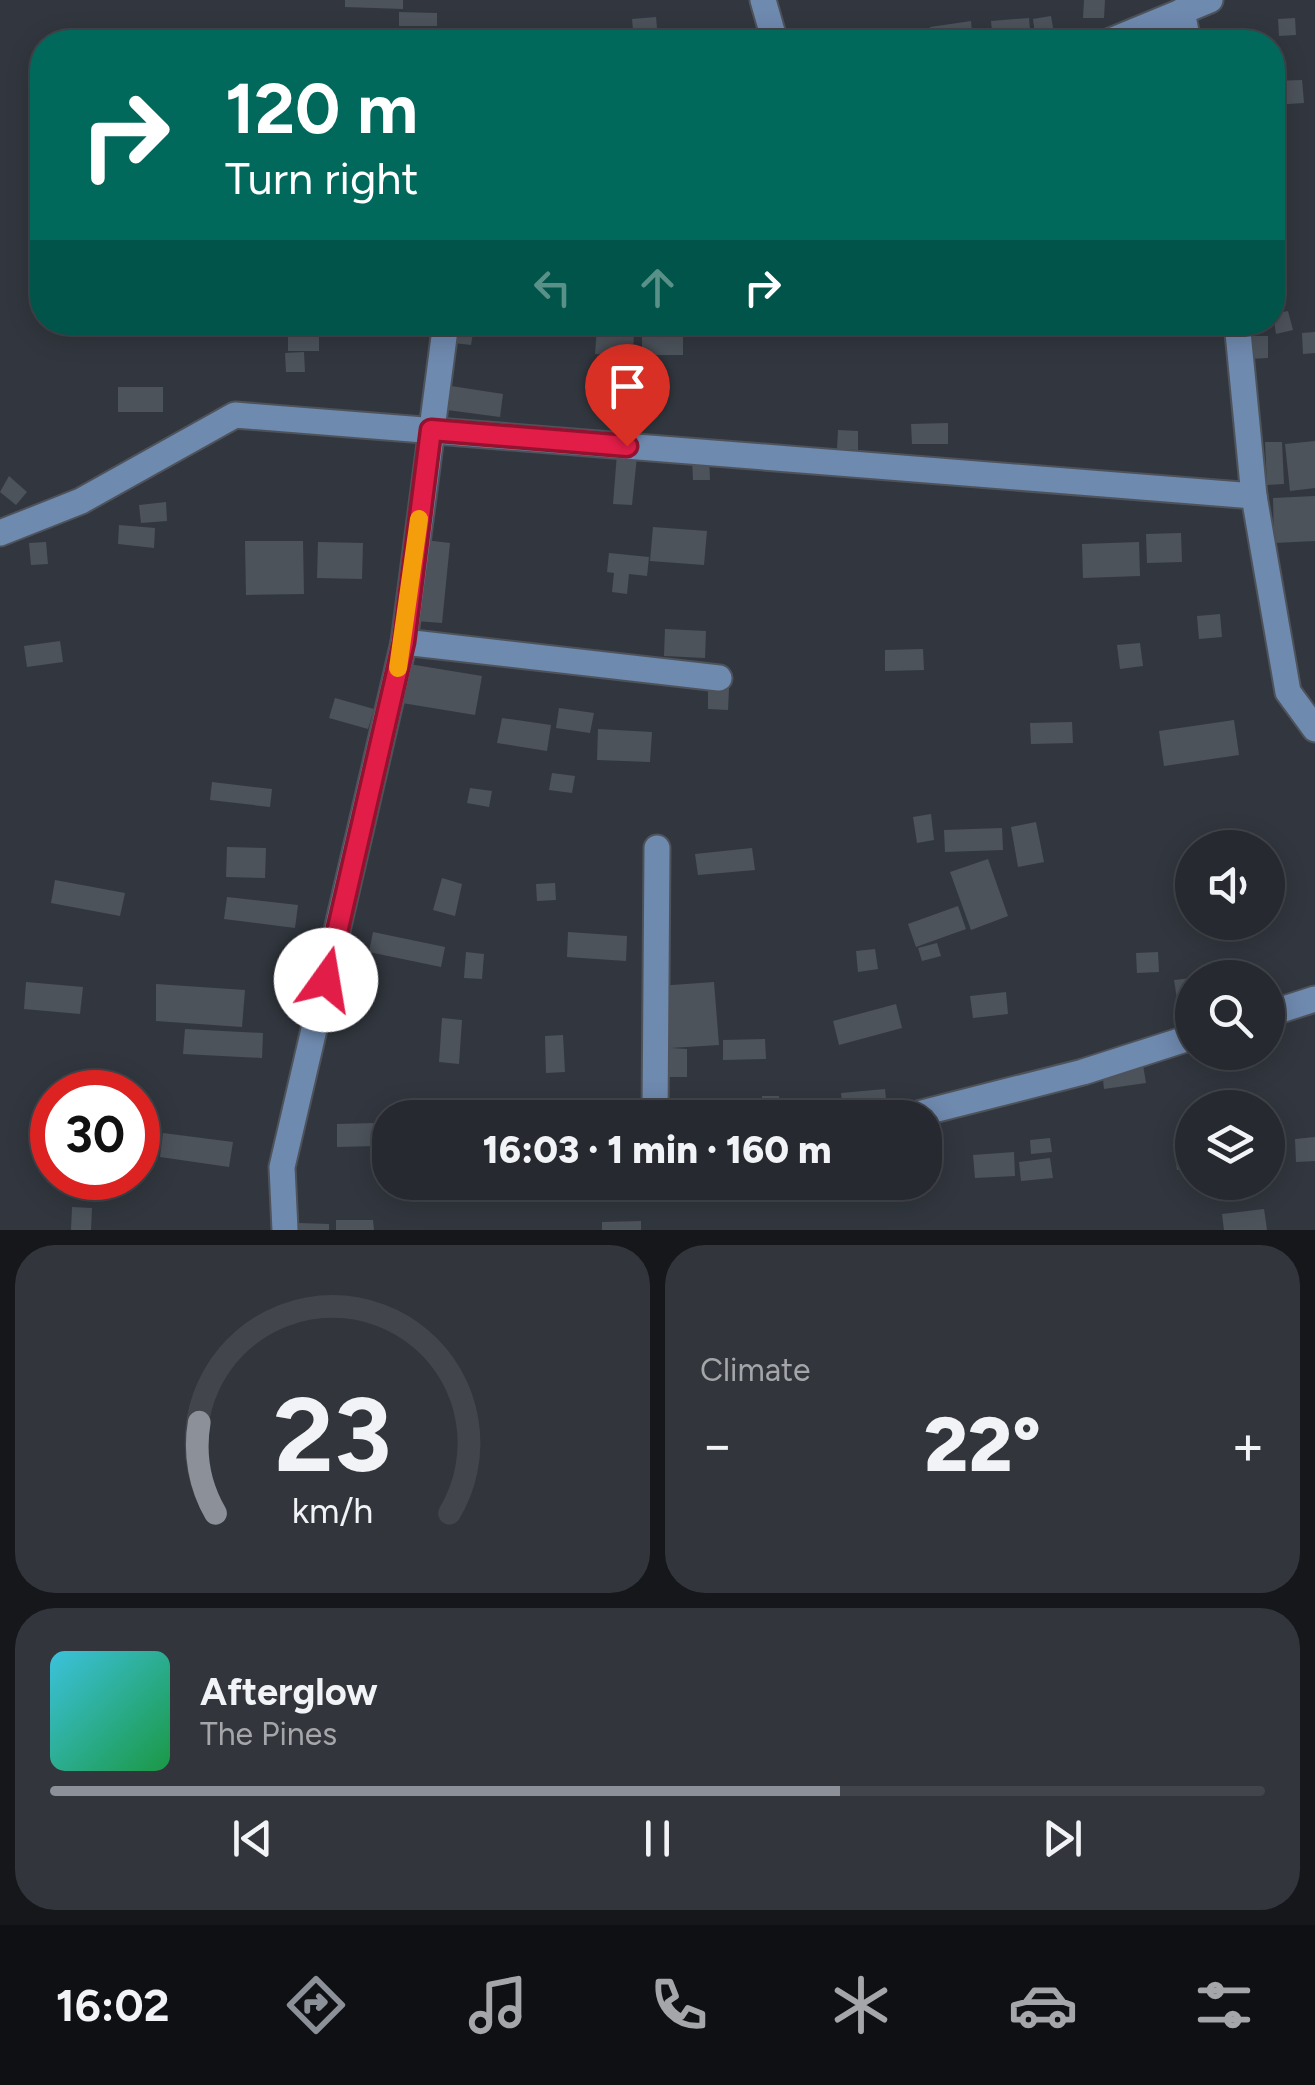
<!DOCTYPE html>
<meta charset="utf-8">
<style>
:root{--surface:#26292f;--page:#32353b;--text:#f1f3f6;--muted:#a4a6aa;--line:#42454b;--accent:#8c9099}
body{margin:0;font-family:Figtree,sans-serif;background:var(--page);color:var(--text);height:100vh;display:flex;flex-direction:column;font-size:38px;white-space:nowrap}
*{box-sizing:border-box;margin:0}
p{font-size:32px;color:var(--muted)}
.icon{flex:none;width:55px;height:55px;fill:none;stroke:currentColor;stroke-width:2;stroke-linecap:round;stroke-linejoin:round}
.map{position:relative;height:1230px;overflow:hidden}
.details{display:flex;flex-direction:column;gap:15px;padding:15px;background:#15171a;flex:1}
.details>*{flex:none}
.guide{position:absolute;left:30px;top:30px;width:1255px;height:305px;border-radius:40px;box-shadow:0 5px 25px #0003,0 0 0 2px var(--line);background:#00695c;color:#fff;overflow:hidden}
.buttons{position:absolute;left:1175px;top:830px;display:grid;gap:20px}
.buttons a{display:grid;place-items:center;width:110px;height:110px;border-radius:50%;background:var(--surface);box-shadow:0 5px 25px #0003,0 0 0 2px var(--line);font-size:50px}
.speed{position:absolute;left:30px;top:1070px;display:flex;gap:20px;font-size:50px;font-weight:700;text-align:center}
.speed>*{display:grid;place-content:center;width:130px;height:130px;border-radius:50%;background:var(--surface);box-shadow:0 5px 25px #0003,0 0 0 2px var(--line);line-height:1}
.speed .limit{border:15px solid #d22;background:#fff;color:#111}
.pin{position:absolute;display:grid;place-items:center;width:85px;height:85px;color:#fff;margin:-102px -42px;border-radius:50% 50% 50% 0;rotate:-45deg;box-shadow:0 0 10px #0007}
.pin .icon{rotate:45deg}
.me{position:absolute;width:110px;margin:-55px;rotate:13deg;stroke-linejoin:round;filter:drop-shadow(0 0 8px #0008)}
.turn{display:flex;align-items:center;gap:35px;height:210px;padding:0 30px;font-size:45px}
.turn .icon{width:130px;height:130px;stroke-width:2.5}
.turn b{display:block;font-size:70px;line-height:85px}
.lanes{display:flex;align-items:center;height:95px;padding:0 30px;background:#0003;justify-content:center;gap:50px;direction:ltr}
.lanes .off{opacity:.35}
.big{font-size:75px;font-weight:800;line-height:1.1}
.details .card{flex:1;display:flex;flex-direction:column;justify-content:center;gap:15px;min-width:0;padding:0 35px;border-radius:40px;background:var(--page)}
.details .dial{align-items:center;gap:0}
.dial svg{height:260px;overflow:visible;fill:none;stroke:var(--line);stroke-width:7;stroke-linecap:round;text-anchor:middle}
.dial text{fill:var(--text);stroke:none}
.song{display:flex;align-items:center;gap:30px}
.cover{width:120px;height:120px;border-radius:15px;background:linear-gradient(135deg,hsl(190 70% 55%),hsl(140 70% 35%))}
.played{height:10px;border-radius:5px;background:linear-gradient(90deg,var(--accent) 65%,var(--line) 65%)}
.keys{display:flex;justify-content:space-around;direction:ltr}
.heat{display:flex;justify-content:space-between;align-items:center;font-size:55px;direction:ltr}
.details .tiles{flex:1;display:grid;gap:15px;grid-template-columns:1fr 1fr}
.card:last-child{grid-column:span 2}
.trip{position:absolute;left:372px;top:1100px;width:570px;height:100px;border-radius:40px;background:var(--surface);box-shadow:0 5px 25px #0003,0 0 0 2px var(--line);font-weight:800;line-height:100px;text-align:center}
.menu{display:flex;height:160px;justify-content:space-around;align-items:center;background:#0f1013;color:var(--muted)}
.menu .icon{width:70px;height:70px}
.menu .selected{color:var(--accent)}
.menu b{font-size:45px;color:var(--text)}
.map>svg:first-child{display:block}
.building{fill:#4d535b}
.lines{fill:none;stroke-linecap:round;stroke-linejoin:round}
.minor-casing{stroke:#4e535b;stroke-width:29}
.minor{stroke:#6f8aaf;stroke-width:25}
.route-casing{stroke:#92132f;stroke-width:25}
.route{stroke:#e11d48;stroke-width:18}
.slow{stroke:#f59e0b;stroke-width:18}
</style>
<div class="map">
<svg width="1315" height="1230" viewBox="0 0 1315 1230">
<rect width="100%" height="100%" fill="#32373f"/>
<!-- building -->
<g class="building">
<path d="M345,0h58v9l-58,-2z"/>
<path d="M1084,0h21l-1,18h-21z"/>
<path d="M399,12l38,1v13h-38z"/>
<path d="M1051,16l4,23 -19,3 -3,-23z"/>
<path d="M656,17l2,22 -24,1 -2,-21z"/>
<path d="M1029,18l2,24h-38l-2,-21z"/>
<path d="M1295,18l1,17 -17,1 -1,-17z"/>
<path d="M971,21l2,21h-41l-2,-15z"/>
<path d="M1302,80l2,23 -32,2v-24z"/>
<path d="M1288,311l5,19 -17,4 -3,-20z"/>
<rect x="288" y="322" width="31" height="29"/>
<path d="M597,327l37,2 -1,28 -38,-3z"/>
<path d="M454,331l19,2 -2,12 -18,-2z"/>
<path d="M1315,332v21l-12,1 -1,-21z"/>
<rect x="642" y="334" width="41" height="21"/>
<path d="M1251,336h17v22l-18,1z"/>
<path d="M304,352l1,20h-19l-1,-19z"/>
<path d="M451,386l52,8 -3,23 -53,-7z"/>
<rect x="118" y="387" width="45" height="25"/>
<path d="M948,423v21h-36l-1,-20z"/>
<path d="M838,430l20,1v19l-21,-1z"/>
<path d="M1315,441v47l-25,3 -5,-47z"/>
<path d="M1265,442h17l2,42 -17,1z"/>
<path d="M617,454l20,2 -5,49 -19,-1z"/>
<path d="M692,456h17l1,24h-17z"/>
<path d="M9,476l18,16 -11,13 -16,-13z"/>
<path d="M1315,496v45l-41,2 -1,-45z"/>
<path d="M166,502l1,19 -26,2 -2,-18z"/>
<path d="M119,525l36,3 -1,20 -36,-4z"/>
<path d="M653,527l54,4 -3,34 -54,-4z"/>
<path d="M1181,533l1,29 -35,1 -1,-29z"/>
<path d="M425,540l25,3 -8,80 -26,-2z"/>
<path d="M245,541h58l1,53 -58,1z"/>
<path d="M46,542l2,22 -17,1 -2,-22z"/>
<path d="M318,542l45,1 -1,36 -45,-1z"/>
<path d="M1139,542l1,34 -57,2 -1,-34z"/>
<path d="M609,553l40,4 -2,19 -18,-2 -2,20 -15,-2 2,-19 -7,-1z"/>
<path d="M1220,614l2,23 -23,2 -2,-23z"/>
<path d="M665,629l41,2 -1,27 -41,-2z"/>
<path d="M60,641l3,21 -36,5 -3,-21z"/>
<path d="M1140,643l3,23 -23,3 -3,-24z"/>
<path d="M923,649l1,21 -39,1v-21z"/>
<path d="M409,664l73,12 -7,39 -73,-12z"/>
<path d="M708,687l21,1 -1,22 -20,-1z"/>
<path d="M335,698l39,11 -6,20 -39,-11z"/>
<path d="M559,708l35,5 -4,20 -34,-5z"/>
<path d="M502,718l49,7 -4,26 -50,-8z"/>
<path d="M1234,720l5,35 -75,11 -5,-35z"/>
<path d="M1072,722l1,21 -42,1 -1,-21z"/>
<path d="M598,729l54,3 -2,30 -53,-2z"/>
<path d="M552,773l23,3 -3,17 -23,-3z"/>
<path d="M212,782l60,7 -2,18 -60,-7z"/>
<path d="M470,788l22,3 -3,16 -22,-4z"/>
<path d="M931,814l3,26 -17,3 -4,-26z"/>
<path d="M1036,822l8,40 -26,5 -7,-40z"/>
<path d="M1002,828l1,22 -58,2 -1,-22z"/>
<path d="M227,847l39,1 -1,30 -39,-1z"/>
<path d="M752,848l3,22 -57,5 -3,-21z"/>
<path d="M988,859l20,57 -37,14 -21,-58z"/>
<path d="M442,878l20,6 -7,32 -22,-6z"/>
<path d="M55,880l70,13 -5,23 -69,-13z"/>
<path d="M555,883l1,17 -19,1 -1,-17z"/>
<path d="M227,897l71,8 -3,23 -71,-9z"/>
<path d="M958,906l8,23 -50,18 -8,-23z"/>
<path d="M373,932l72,15 -4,20 -72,-15z"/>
<path d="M568,932l59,4 -1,25 -59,-4z"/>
<path d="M937,943l4,13 -19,5 -4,-13z"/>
<path d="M875,949l3,20 -20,3 -2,-21z"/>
<path d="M466,952l18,2 -2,25 -18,-1z"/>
<path d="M1158,952l1,20 -22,1 -1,-20z"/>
<path d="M1192,978v18l-15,3 -3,-19z"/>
<path d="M26,982l57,5 -3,27 -56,-5z"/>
<path d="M714,982l5,63 -49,3 17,1v28h-25l-4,-91z"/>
<path d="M156,984l89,6 -3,37 -86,-6z"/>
<path d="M1006,992l2,22 -35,4 -3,-22z"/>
<path d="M896,1004l6,24 -63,17 -6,-24z"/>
<path d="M442,1018l20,2 -3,44 -20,-2z"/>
<path d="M185,1029l78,4 -1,25 -79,-4z"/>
<path d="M563,1035l2,37 -19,1 -1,-37z"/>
<path d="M765,1039l1,20 -43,1v-20z"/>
<path d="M1143,1065l3,18 -42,6 -2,-19z"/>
<path d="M885,1089l2,20 -44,5 -2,-21z"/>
<path d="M762,1096h17l1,17 -18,1z"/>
<path d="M375,1123l1,23 -39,1v-23z"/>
<rect x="381" y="1124" width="9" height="22"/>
<path d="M163,1133l70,9 -4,25 -69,-10z"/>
<path d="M1315,1137v24l-19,1 -1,-23z"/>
<path d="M1050,1138l2,14 -21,2 -1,-14z"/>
<path d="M1191,1146l1,22 -15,2 -3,-21z"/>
<path d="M1014,1152l1,24 -40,2 -2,-23z"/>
<path d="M1050,1158l3,20 -32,3 -2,-19z"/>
<path d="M72,1207l20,1 -1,22h-20z"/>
<path d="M1264,1209l3,21h-43l-2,-16z"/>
<path d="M336,1220h37l1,10h-38z"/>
<path d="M641,1221v9h-39v-8z"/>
<path d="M299,1223l30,1v6h-30z"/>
</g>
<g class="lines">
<defs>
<g id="minor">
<path d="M763,0l12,42"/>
<path d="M1182,11l6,31"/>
<path d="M1108,42l102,-42"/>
<path d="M1237,322l17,174 34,196 27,37"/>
<path d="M0,533l81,-32 154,-86 1019,81"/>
<path d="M404,642l315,36"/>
<path d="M1268,1014l47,-15"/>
<path d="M655,1118l2,-270"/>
<path d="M902,1118l181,-46 109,-35"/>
<path d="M285,1230l-3,-63 122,-525 42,-320"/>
</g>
</defs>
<!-- minor casing -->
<use href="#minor" class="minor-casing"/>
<!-- minor -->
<use href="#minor" class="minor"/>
</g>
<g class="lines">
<defs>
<path id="route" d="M326,980l78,-338 27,-212 196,16"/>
</defs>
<!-- route casing -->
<use href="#route" class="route-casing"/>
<!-- route -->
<use href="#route" class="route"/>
<!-- slow -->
<path class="slow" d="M398,668l21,-149"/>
</g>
</svg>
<div class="buttons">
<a><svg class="icon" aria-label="sound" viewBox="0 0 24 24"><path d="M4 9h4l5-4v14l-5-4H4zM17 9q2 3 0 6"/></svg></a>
<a><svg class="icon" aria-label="search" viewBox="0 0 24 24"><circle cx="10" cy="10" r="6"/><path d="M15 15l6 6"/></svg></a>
<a><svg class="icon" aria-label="layers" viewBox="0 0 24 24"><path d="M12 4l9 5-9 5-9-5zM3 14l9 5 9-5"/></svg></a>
</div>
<div class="speed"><div class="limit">30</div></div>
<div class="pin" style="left:627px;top:446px;background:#d93025"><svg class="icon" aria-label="arrive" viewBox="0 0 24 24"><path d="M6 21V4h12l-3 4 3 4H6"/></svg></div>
<svg class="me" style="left:326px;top:980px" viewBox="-20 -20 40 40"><circle r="19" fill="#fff"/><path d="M0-13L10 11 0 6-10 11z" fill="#e11d48"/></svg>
<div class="trip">16:03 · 1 min · 160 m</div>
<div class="guide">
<div class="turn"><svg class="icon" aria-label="right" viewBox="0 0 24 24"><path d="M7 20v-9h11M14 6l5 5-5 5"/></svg><div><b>120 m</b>Turn right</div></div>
<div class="lanes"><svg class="icon off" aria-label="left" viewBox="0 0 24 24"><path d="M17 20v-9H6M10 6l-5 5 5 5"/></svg><svg class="icon off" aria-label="ahead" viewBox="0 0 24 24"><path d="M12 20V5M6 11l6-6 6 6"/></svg><svg class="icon" aria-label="right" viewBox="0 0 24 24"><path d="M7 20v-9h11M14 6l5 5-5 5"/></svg></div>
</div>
</div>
<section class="details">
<div class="tiles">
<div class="card dial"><svg viewBox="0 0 100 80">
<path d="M14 69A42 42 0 1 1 86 69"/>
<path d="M14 69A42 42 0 0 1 9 41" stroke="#8c9099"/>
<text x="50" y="56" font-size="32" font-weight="700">23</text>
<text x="50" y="72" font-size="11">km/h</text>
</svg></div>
<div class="card"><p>Climate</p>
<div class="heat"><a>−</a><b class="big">22°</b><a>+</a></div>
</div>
<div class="card">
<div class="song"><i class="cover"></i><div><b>Afterglow</b><p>The Pines</p></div></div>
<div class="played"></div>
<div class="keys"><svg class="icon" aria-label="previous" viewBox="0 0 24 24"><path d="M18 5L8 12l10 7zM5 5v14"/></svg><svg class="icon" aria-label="pause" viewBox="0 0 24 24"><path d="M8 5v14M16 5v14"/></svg><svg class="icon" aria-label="next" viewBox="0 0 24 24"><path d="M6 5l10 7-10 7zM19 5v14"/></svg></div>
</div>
</div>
</section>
<nav class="menu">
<b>16:02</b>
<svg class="icon selected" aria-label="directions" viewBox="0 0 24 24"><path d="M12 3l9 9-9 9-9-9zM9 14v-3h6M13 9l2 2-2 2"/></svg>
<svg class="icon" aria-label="music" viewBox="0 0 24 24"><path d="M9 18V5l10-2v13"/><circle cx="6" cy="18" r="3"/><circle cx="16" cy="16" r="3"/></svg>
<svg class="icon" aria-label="phone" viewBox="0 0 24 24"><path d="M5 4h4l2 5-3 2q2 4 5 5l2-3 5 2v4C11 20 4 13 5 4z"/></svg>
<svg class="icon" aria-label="climate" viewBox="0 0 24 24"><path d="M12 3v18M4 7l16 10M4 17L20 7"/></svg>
<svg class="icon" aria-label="car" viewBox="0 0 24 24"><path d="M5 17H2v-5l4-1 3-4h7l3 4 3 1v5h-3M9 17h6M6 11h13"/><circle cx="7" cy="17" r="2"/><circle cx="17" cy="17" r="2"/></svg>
<svg class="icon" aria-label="filters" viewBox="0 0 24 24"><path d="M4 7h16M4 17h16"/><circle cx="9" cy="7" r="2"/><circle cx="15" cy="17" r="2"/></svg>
</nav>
